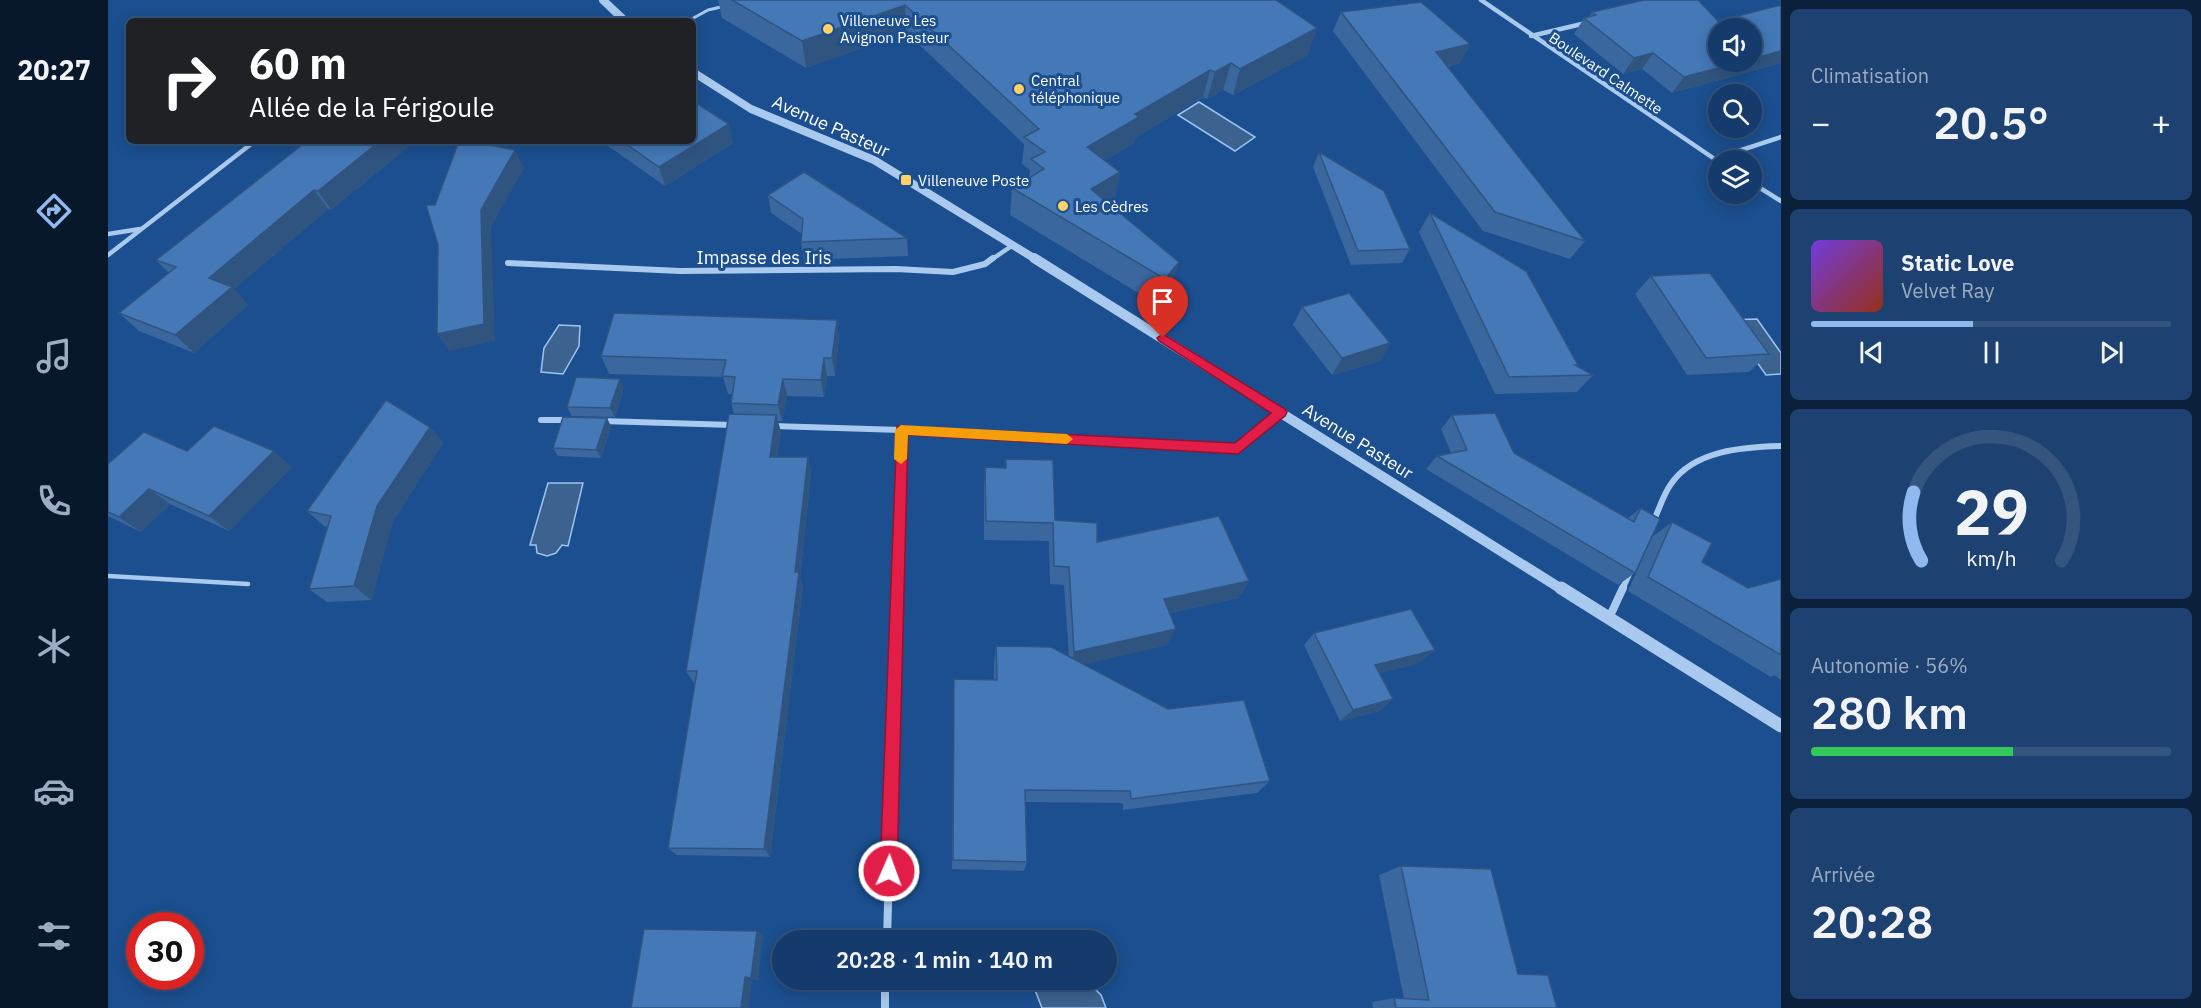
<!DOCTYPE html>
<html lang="fr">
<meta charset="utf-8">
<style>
:root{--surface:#143b6b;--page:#1d4271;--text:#f1f3f6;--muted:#9dadc1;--line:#33557e;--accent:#90b9f0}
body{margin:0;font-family:"IBM Plex Sans",sans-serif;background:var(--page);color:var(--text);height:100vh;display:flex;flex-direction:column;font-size:22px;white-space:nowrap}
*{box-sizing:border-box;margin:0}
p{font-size:20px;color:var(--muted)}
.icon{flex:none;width:33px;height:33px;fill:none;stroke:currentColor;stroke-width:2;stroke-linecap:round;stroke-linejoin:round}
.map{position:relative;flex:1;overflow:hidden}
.sheet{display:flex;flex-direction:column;gap:9px;padding:9px;background:#0b203b;width:420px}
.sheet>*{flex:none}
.top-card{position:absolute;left:18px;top:18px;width:570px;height:126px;border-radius:9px;box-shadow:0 3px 15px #0003,0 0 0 2px var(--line);background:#202124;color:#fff;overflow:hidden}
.tools{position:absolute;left:1600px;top:18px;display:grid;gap:12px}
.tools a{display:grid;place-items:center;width:54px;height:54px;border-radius:50%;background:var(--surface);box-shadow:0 3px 15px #0003,0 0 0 2px var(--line);font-size:30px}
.speed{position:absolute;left:18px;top:912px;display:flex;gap:12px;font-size:30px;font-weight:700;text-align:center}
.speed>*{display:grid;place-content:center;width:78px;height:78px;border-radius:50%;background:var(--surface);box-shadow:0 3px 15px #0003,0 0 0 2px var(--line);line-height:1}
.speed .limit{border:9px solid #d22;background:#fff;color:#111}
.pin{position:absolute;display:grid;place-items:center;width:51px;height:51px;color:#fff;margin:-62px -26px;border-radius:50% 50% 50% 0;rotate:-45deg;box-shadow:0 0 6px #0007}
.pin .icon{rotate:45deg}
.me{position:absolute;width:66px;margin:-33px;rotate:2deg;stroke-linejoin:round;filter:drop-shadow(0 0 4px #0008)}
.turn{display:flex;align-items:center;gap:21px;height:126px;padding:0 24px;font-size:27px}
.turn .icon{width:78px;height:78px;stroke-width:2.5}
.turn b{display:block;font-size:42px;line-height:51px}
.big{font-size:45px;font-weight:600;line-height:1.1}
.sheet .tile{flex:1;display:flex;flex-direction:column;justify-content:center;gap:9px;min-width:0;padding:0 21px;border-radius:9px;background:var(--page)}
.sheet .dial{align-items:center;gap:0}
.dial svg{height:156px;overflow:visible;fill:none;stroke:var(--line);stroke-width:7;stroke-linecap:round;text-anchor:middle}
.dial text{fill:var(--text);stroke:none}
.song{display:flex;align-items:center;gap:18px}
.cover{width:72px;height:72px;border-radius:9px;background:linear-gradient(135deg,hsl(260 70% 55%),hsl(10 70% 35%))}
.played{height:6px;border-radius:3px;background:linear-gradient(90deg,var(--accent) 45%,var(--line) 45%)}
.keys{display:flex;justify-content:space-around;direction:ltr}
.heat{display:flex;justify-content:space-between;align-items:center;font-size:33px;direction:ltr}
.charge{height:9px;border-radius:4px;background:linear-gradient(90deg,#34c759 56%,var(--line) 0)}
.trip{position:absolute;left:664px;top:930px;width:345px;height:60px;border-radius:30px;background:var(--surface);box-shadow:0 3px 15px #0003,0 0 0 2px var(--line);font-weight:600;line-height:60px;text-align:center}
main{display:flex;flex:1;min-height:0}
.menu{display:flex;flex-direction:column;width:108px;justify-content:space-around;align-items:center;background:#08182b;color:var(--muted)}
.menu .icon{width:42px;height:42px}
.menu .selected{color:var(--accent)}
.menu b{font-size:27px;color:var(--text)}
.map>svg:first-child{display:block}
.water{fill:#3c6290;stroke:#9cc4f0;stroke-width:1.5}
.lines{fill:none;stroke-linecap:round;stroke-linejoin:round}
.service-far1{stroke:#a9c9ee;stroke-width:3}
.service{stroke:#a9c9ee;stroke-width:4.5}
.minor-far2{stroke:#a9c9ee;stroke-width:4.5}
.minor-far1{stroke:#a9c9ee;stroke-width:6}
.minor{stroke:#a9c9ee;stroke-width:8}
.tertiary-far2{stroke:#a9c9ee;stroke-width:8}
.tertiary-far1{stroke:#a9c9ee;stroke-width:10}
.tertiary{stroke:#a9c9ee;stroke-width:13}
.wall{fill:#3a679d}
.shaded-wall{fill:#305480}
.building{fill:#4478b7;stroke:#305480;stroke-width:1.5}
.route{fill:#e11d48;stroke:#92132f;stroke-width:1.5}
.slow{fill:#f59e0b}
.poi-dot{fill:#ffd166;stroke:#1b4f8f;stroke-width:2}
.labels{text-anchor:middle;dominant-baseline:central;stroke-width:6;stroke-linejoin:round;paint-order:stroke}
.far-poi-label{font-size:15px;fill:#fff;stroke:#1b4f8f;text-anchor:start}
.far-street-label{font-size:15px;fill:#fff;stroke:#1b4f8f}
.street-label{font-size:18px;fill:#fff;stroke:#1b4f8f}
</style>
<main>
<nav class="menu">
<b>20:27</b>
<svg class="icon selected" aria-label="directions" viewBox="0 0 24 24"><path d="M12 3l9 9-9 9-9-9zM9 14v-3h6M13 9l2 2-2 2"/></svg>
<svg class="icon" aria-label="music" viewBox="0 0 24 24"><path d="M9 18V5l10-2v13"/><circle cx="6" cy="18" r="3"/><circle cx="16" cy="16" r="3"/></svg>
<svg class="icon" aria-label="phone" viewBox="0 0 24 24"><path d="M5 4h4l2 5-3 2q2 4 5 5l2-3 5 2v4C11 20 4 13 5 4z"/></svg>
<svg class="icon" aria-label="climate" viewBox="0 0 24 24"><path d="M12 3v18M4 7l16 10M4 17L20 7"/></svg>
<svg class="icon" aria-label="car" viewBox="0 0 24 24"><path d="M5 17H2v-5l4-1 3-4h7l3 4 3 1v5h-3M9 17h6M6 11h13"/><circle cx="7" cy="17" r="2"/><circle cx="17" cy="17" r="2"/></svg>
<svg class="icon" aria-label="filters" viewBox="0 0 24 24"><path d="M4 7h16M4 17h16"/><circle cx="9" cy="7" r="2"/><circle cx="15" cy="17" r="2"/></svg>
</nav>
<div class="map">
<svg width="1673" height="1008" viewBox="0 0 1673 1008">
<rect width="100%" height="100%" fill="#1b4f8f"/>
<!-- water -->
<g class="water">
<path d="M1091,102l56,35 -20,14 -57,-36z"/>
<path d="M1649,319l24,34v21l-15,1 -39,-55z"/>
<path d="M451,325l21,1 -1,20 -16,28 -22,-2 3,-24z"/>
<path d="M440,483h35l-15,63 -6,-1 -6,8 -9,3 -10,-3 -1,-8h-6z"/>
<path d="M921,980h57l15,15 5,13h-64l-7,-18 -7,-7z"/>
</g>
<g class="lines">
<!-- service-far1 -->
<path class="service-far1" d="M580,21l20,-11 17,-4"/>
<!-- service -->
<path class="service" d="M0,576l140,8"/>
<!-- minor-far2 -->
<g class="minor-far2">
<path d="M1373,0l238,162"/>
<path d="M1423,36l55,-13"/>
<path d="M1606,159l67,-22"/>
<path d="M1644,183l29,18"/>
<path d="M0,234l32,-5"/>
<path d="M0,255l147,-114"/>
<path d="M883,260l22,-15"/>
</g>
<!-- minor-far1 -->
<g class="minor-far1">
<path d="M400,263l172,8 216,-2 57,3 32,-8 8,-6"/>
<path d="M433,420h27"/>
<path d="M494,421l131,4"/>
<path d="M665,426l128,4 337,19 43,-37"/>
<path d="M1545,522c6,-12 10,-27 18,-38 23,-34 73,-37 110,-38"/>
<path d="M789,590l4,-160"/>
<path d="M1514,590l8,-18"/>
</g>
<!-- minor -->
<g class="minor">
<path d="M1501,618l14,-30"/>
<path d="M779,940l10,-352"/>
<path d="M777,980v28"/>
</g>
<!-- tertiary-far2 -->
<g class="tertiary-far2">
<path d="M495,0l22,21"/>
<path d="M585,72l58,37 123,51 163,100"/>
</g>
<!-- tertiary-far1 -->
<path class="tertiary-far1" d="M926,258l529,332"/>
<!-- tertiary -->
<path class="tertiary" d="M1453,588l220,138"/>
</g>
<!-- wall -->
<g class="wall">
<path d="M610,0h558l32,55 -75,40 -10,-5 -16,9 -4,-2 -68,41 -1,5 -29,17 15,12 -5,26 -7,5 63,84 -13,18 -148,-90 2,-27 17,-10 1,-8 -8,-6 2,-20 -118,-112 -100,36 -84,-50z"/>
<path d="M1673,5v58l-109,30 -30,-24 -19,5 -49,-40 10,-16 5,-1 3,-5 126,9z"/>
<path d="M1233,12l129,32 -10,19 -12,4 137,174 -15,18 -87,-28 -150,-200z"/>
<path d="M199,141h99l3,5 -78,64 -3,-1 -94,80 14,16 -54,48 -55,-22 -20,-18 50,-40 -13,-13z"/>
<path d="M493,141h92l40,2 -68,43z"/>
<path d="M1211,152l91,97 -8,14 -51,2 -38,-98z"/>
<path d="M660,195l139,43 1,18 -104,4 -3,-18 1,-8 -31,-21z"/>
<path d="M1322,213l148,152 -1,1 16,9 -16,17 -82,2 -76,-162z"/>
<path d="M1543,276l118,78 -20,18 -62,3 -52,-81z"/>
<path d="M1194,307l88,36 -10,18 -48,14 -39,-50z"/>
<path d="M729,320l2,18 -4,38h-8l-3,21 -37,-1 -5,25h-4l3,11 -4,25h31l3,16 -11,105 3,8 -33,271 -93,-2 -9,-7 27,-165h-1l-8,-12 48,-257 -3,-11 1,-9h-4l-5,-17 -114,-3 -8,-18z"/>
<path d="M516,388l-9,29 -43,-1 -5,-9z"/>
<path d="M1344,415l62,38 114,65 13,-10 -6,65 -17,12 -192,-116 11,-13 14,-3 -10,-24z"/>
<path d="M499,418l4,9 -10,31 -43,-2 -5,-8z"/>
<path d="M322,427l13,16 -50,78 -22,79 -44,2 -18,-13 18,-62 -3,-1 -17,-15z"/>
<path d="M79,451l105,16 -63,64 -59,-27 -29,28 -33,-16v-52z"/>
<path d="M898,459l49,61 42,22 152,39 -11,17 -68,15 -3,32 -83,19 186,117 -13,12 -134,17v-7l-98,-1 2,60 -3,9 -72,-2 2,-190 40,1v-18l2,-16 73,10 -5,-71 -14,-1 -1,-43 -65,-1v-53l1,-20 20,1z"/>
<path d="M1564,522l30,40 46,26 33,-9v101l-7,-5 -3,2 -143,-86 24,-54z"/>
<path d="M1206,633l106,30 -41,10 14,26 -14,12 -39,10 -36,-76z"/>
<path d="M1293,866l117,108 39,34h-184l-1,-6 22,-4 10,1 -25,-124z"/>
</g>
<!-- shaded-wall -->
<g class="shaded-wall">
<path d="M797,5l1,27 -100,36 -4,-27z"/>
<path d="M1209,28l-9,27 -75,40 7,-26z"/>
<path d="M1362,44l-10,19 -33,9 9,-20z"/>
<path d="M1673,51v12l-109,30 12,-16 57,-15h11v-3z"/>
<path d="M1545,53l-11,16 -19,5 11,-16z"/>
<path d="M1123,63l-8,27 -16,9 8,-27z"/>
<path d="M1102,70l-7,27 -68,41 -1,5 -52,31 5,-27 48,-33z"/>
<path d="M621,124l4,19 -68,43 -6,-19z"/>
<path d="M272,141h26l3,5 -78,64 -13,-19z"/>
<path d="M407,150l9,18 -33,59 4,114 -46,10 -12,-17 44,-124z"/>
<path d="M1012,172l-5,26 -28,17 4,-26z"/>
<path d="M206,190l14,19 -94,80 14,16 -54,48 -19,-18 34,-57z"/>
<path d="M1071,262l-8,25 -13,18 7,-26z"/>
<path d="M729,320l2,18 -4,38 -3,-18z"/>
<path d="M1282,343l-10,18 -48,14 10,-17z"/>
<path d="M716,358l3,18 -3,21 -3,-17z"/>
<path d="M512,379l4,9 -9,29 -5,-9z"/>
<path d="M675,379l4,17 -5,25 -4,-16z"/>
<path d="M668,415l5,17 -7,41 -4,-16z"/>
<path d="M499,418l4,9 -10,31 -5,-8z"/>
<path d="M322,427l13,16 -50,78 -22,79 -17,-14 23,-80z"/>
<path d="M166,451l18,16 -63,64 -20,-15z"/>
<path d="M700,457l3,16 -11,105 3,8 -33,271 -6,-8z"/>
<path d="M41,489l21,15 -29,28 -22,-15z"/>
<path d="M1141,581l-11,17 -82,18 8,-17z"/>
<path d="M1068,629l-9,16 -97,23 4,-16z"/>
<path d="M1327,650l-15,13 -58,14 13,-12z"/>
<path d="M1285,699l-14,12 -39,10 13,-11z"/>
<path d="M649,931l6,5 -5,45 -7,-3z"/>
<path d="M637,977l7,3 -3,28h-8z"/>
</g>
<!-- building -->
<g class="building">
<path d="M624,0h544l41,28 -77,41 -9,-6 -16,9 -5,-2 -75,44 4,3 -52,30 33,25 -29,17 88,73 -14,17 -153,-91 32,-19 -13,-10 14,-7 -21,-15 15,-8 -134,-124 -103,36z"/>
<path d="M1536,0h54l20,21 63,-16v46l-29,8v-31h-33v34h22l-57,15 -31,-24 -19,5 -50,-40 12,-3 -4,-3z"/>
<path d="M1313,2l49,42 -34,8 149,189 -90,-29 -154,-200z"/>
<path d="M585,101l36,23 -70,43 -37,-26h71z"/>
<path d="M199,141h73l-62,50 -4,-1 -105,88 23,9 -57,48 -56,-22 57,-46 -20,-7z"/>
<path d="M351,141h9l47,9 -34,60 3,114 -47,10 1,-89 -12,-40h9z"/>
<path d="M1211,152l65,39 26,58 -52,2z"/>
<path d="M696,172l103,66 -106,4 2,-23 -35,-24z"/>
<path d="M1322,213l96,58 52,94h-3l18,10 -84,2z"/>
<path d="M1602,273l59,81 -63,4 -55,-82z"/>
<path d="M1241,293l41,50 -48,15 -40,-51z"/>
<path d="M506,313l223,7 -5,38h-8l-3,22 -38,-1 -5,26 -47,-2 4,-26 -13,-1 4,-16 -125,-4z"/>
<path d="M468,377l44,2 -10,29 -43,-1z"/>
<path d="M278,400l44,27 -53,79 -23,80 -45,3 22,-73 -24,-5z"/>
<path d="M1387,413l19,40 120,69 7,-14 19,11 -25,54 -198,-117 30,-6 -15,-35z"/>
<path d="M621,414l47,1 -6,42h38l-13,115h4l-35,277 -96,-1 29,-177h-11z"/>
<path d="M455,417l44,1 -11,32 -43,-2z"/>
<path d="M106,426l60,25 -65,65 -60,-27 -30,28 -11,-5v-48l36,-32 43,19z"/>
<path d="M898,459l47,1 2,60 42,3v19l122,-26 30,65 -85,18 12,30 -102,23 -5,-85 -15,-1 -1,-43 -67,-2 -1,-54 21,1z"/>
<path d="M1564,522l40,21 -10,19 46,26 33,-9v76l-133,-78z"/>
<path d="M1303,609l24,41 -60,15 18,34 -40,11 -39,-77z"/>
<path d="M888,646l55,1 117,62 76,-9 26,81 -139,18 -1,-8 -105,-1 2,72 -74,-2 1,-181 43,1z"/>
<path d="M1293,866l90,3 27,105 30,1 9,33h-161l-2,-10 35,2z"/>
<path d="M536,929l113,2 -6,47 -6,-1 -4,31h-110z"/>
</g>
<!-- route -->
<path class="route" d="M1055,334l122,75 2,3 -2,4 -47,38 -330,-19 -11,436 -2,6 -6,2 -6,-2 -3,-6 17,-445 338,17 36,-30 -112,-72 -2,-3z"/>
<!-- slow -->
<path class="slow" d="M793,425l166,9 6,5 -6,5 -159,-9 -1,24 -6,5 -7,-5 1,-29z"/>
<!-- markers -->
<g class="poi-dot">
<circle cx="720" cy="29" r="6"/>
<circle cx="911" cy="89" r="6"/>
<rect x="792" y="174" width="12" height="12" rx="3"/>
<circle cx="955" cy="206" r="6"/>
</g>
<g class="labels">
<!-- far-poi labels -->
<g class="far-poi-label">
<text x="732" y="20">Villeneuve Les<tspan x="732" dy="17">Avignon Pasteur</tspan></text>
<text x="923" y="80">Central<tspan x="923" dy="17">téléphonique</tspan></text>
<text x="810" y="180">Villeneuve Poste</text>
<text x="967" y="206">Les Cèdres</text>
</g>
<!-- far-street labels -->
<g class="far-street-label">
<text transform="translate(1498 73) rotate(34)">Boulevard Calmette</text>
</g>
<!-- street labels -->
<g class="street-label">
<text transform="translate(723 126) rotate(24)">Avenue Pasteur</text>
<text x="656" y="257">Impasse des Iris</text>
<text transform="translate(1250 441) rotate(32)">Avenue Pasteur</text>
</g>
</g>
</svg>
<div class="tools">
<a><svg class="icon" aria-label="sound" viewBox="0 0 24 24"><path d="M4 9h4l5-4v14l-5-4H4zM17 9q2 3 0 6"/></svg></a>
<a><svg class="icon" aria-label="search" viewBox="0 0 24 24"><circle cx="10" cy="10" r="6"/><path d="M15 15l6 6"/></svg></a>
<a><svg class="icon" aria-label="layers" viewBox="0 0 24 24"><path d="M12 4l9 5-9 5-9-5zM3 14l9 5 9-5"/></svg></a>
</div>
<div class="speed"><div class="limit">30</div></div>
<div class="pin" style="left:1055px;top:338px;background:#d93025"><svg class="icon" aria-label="arrive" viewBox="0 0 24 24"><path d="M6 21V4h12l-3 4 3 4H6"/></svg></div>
<svg class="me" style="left:781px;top:871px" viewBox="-20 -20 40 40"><circle r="17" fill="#e11d48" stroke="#fff" stroke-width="3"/><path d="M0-11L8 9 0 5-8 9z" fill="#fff"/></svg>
<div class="trip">20:28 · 1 min · 140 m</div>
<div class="top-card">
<div class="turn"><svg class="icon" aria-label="right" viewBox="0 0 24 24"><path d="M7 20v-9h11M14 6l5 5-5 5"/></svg><div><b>60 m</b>Allée de la Férigoule</div></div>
</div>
</div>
<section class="sheet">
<div class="tile"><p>Climatisation</p>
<div class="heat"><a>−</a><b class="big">20.5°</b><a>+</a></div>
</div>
<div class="tile">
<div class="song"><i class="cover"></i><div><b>Static Love</b><p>Velvet Ray</p></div></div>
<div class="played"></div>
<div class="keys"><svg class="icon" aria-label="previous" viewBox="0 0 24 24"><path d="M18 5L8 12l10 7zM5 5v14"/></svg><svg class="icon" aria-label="pause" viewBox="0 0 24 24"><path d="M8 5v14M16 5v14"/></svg><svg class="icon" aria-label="next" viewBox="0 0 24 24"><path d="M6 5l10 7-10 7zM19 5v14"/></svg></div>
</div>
<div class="tile dial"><svg viewBox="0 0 100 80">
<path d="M14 69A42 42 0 1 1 86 69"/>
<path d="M14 69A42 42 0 0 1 10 34" stroke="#90b9f0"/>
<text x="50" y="56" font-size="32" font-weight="700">29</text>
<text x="50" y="72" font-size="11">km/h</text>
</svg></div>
<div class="tile"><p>Autonomie · 56%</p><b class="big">280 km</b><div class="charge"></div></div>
<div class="tile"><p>Arrivée</p><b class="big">20:28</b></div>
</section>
</main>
